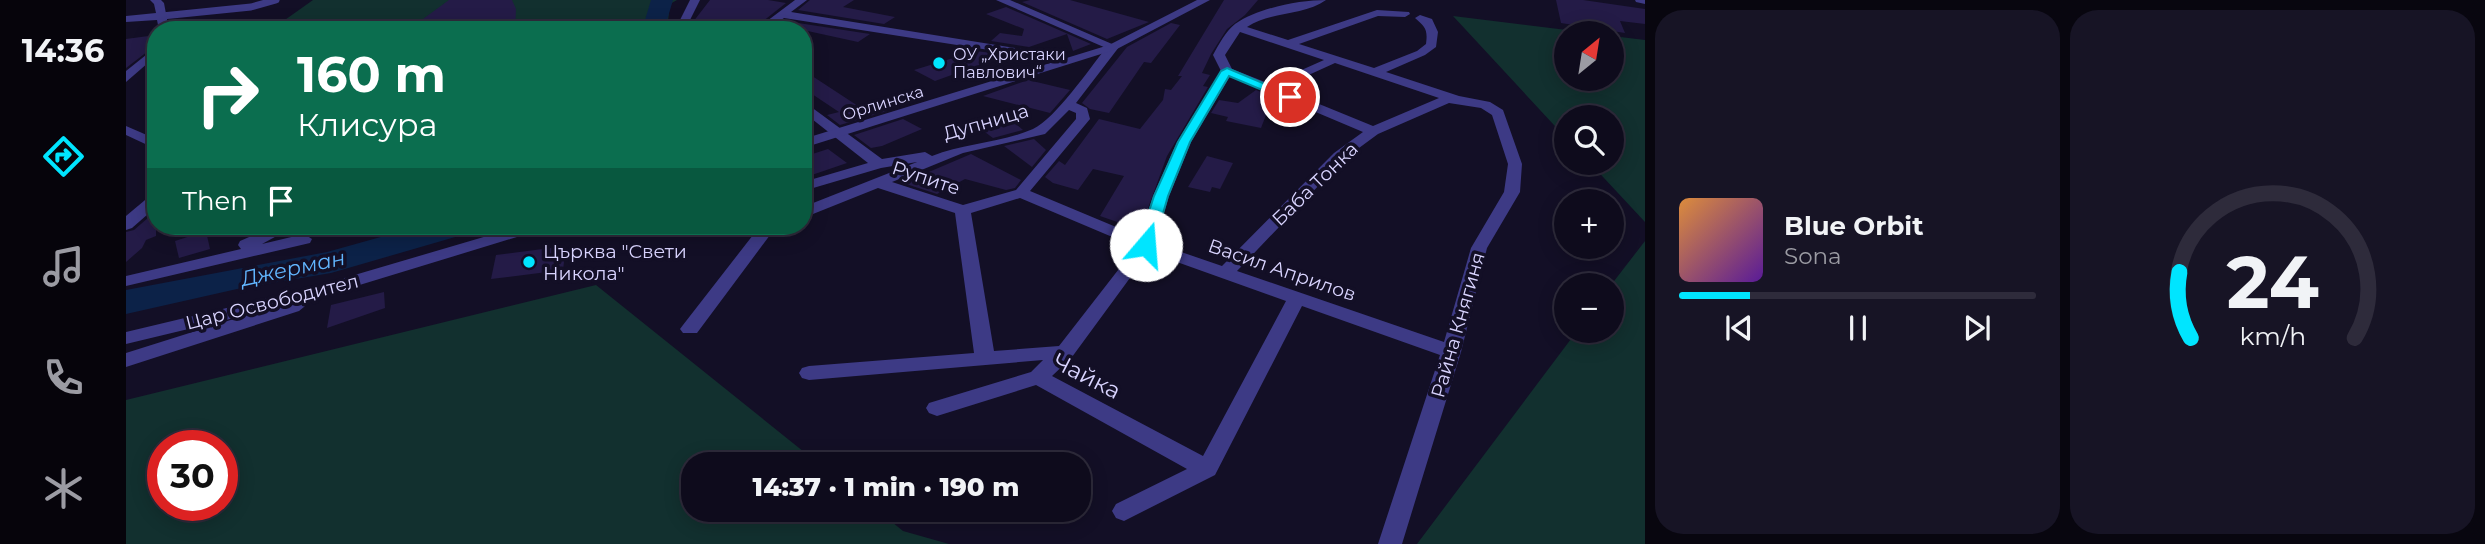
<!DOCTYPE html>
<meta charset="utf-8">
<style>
:root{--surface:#0e0b1c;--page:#171425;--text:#f1f3f6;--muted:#9b9ba3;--line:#2e2b3b;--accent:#00e5ff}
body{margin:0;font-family:Montserrat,sans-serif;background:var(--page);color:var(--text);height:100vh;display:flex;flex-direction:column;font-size:26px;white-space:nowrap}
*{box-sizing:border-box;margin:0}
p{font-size:23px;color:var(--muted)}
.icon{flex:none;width:38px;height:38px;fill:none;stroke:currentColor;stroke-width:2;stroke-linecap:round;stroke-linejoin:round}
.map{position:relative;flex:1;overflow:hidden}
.sheet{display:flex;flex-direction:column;gap:10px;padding:10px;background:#08060f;width:840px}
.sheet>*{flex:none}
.guide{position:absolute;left:21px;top:21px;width:665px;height:214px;border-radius:28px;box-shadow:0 4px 18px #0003,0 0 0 2px var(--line);background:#0b6e4f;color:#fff;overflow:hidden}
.needle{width:46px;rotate:30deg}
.buttons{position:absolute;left:1428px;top:21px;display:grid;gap:14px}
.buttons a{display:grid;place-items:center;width:70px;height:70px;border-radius:50%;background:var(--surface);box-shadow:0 4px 18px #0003,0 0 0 2px var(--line);font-size:35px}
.speed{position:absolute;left:21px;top:430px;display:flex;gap:14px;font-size:35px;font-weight:700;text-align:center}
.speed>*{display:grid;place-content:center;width:91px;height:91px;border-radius:50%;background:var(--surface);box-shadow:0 4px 18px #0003,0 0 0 2px var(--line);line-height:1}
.speed .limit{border:10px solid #d22;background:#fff;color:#111}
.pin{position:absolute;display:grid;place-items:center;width:60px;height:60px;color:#fff;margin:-30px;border:4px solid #fff;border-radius:50%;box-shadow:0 2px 7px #0007}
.me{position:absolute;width:77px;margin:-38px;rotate:18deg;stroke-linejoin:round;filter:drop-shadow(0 0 5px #0008)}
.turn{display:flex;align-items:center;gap:24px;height:147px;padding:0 35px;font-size:32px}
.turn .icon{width:91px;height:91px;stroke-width:2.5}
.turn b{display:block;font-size:49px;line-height:60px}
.then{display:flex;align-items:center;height:66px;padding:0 35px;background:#0003;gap:14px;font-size:26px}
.sheet .card{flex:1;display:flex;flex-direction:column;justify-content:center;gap:10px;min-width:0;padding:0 24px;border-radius:28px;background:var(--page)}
.sheet .dial{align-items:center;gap:0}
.dial svg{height:182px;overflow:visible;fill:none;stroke:var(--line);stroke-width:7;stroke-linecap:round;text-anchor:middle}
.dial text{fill:var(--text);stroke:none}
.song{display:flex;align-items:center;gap:21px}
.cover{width:84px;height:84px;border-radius:10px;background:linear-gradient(135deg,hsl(30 70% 55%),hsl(270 70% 35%))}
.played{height:7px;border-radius:4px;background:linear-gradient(90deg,var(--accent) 20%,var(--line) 20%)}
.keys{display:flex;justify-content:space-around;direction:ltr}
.sheet .tiles{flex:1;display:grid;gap:10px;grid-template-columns:repeat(2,1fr)}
.trip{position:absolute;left:555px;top:452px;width:410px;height:70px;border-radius:28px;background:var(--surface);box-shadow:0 4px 18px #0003,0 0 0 2px var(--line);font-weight:800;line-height:70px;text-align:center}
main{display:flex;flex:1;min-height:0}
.menu{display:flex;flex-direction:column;width:126px;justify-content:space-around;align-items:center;background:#06040b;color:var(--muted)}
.menu .icon{width:49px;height:49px}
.menu .selected{color:var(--accent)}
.menu b{font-size:32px;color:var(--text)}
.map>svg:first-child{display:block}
.green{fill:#12302f;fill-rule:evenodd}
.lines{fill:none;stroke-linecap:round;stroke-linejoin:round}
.river{fill:#0c2248;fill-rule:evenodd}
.building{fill:#241b47}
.service{stroke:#3d3a85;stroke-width:7}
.minor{fill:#3d3a85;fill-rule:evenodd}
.tertiary{fill:#3d3a85;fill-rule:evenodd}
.route{fill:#00e5ff;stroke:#0095a6;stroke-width:2}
.poi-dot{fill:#00e5ff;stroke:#130f26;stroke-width:2.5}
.labels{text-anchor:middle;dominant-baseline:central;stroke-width:7;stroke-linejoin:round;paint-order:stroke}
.far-poi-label{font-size:16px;fill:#d9d4ff;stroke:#130f26;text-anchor:start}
.far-street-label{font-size:16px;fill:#d9d4ff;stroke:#130f26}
.street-label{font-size:19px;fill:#d9d4ff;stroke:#130f26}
.poi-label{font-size:19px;fill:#d9d4ff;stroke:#130f26;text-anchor:start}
.water-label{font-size:21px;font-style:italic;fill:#62b6ff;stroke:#130f26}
.near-street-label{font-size:23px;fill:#d9d4ff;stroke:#130f26}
</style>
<main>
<nav class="menu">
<b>14:36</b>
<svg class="icon selected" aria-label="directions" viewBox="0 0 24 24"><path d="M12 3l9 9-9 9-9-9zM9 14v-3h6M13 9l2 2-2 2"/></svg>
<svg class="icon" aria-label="music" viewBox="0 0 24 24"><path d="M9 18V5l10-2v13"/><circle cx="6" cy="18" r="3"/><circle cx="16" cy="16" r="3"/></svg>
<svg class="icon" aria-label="phone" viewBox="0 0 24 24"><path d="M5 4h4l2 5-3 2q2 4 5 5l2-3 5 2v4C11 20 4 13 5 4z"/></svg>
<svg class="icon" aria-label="climate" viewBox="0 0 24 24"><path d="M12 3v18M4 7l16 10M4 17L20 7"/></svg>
</nav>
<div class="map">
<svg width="1519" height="544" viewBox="0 0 1519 544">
<rect width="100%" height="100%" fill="#130f26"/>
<!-- green -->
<g class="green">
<path d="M187,0h364l-7,4 -3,26h-385v-8z"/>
<path d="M1327,16l138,17h-25v46h46v-43l33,4v182l-55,-59h22v-46h-46v21z"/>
<path d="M1519,241v303h-228l160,-213h35l-1,-46z"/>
<path d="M470,285l223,179h-126v45h183l27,22 46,13h-823v-144zM37,446h59v60h-59z"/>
</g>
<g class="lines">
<!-- river -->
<g class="river">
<path d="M525,0h22l-9,30h-22z"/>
<path d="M294,226h54l-5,7 -138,40 -94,16 -111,25v-24l201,-38z"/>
</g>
</g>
<!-- building -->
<g class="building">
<path d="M323,0h63l4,9 -1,21h-107z"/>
<path d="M584,0h58l18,3 -34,27h-32l11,-6 -38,-2z"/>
<path d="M684,0h44l-11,7 52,10 -11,7 -86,-14z"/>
<path d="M904,0h40l79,22 -42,17 -85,-37z"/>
<path d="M1098,0h34l-13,15 -18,14 -16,25 -9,19 8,2 -7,11 5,1 -41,69 -27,74 -40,-14 24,-40 -31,-7 -15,21 -25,-7 -8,-6 14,-16 6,4 34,-46 41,10 23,-29 2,-11 6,1 11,-14h-4z"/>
<path d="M1430,0h27l62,9v15l-25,-3 5,12 -64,-10z"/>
<path d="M880,7l85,37 -18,7 -6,-17 -38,13 -38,-6 9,-8 22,3 2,-7 -38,-15z"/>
<path d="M659,21l85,13 -12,8 -55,-12h-31z"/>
<path d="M1045,23l9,2 -29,38 -7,-1 -35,51 -19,-4 -8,-6 45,-56z"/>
<path d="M30,35v10l-30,23v-29z"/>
<path d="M850,51l31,4 -72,26 -21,-11z"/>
<path d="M677,70l55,36 16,-2 13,7 -47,14 -13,-10 12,-3 -36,-24z"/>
<path d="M902,80l42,10 -20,23 -67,-17z"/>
<path d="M1130,90l17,7 -12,31 -35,-7 2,-4 -17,-4 8,-13 19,3z"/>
<path d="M777,119l19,10 -40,17 -11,2 -17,-13z"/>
<path d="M884,119l13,11 -30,8 -15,-11z"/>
<path d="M908,139l12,11 -14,17 -28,-21z"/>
<path d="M702,149l19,14 -44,15v-21z"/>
<path d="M845,154l50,26 -6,8 -9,2 -41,-11 -28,15 -34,-11z"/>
<path d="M1081,156l26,7 -13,26 -8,-2 -2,5 -22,-5z"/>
<path d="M30,211v25l-10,4 -4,8 -16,14v-30l8,-2z"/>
<path d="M80,231l4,18 -31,9 -4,-17z"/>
<path d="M440,246l-3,24 -72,9 5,-24z"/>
<path d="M258,292l1,16 -58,20 4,-23z"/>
</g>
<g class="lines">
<!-- service -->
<path class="service" d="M36,16l89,-9 25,-7"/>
<!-- minor -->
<g class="minor">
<path d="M24,0h11l3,3 5,27h-10l-2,-10 -31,2v-6l30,-3 -2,-9z"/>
<path d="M564,0h10l-10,20 1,10h-10l-1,-10z"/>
<path d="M669,0h12l-16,12 262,42 6,3 -6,3 -269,-42 -17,12h-12z"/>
<path d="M870,0h14l109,47 -43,56 11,5 3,11 -60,72 110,46 13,-41 24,-54 44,-71 -8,-16c6,-11 13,-24 22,-31 23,-16 64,-24 91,-24 -22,16 -55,11 -79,27l41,13 89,-30 32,2 1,2 -5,3 -27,-1 -79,28 75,24 43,-17 9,-7c2,-15 -1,-17 -11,-26l5,-3 12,4 6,13 -2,15 -11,8 -39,17 73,24 31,6 13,8 19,54 -2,28 -33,56 -26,104 -59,192h-24l62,-189 -138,-49 -87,169 -91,46 -8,-3 -4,-7 4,-7 71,-35 -151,-84 -99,31 -8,-3 -3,-5 3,-5 102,-31 12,-12 -234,20 -7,-2 -3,-5 3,-5 7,-2 165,-13 -19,-140 -77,-25 -75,30v-11l114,-45 -36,6 -78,23v-9l65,-19 -65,-51v-11l79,58 43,-7 7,4c32,-13 69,-13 101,-27 23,-11 56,-60 73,-81zM1114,32l84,28 -54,24 -38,-15 -7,-14zM1209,63l104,35 -66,28 -93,-38zM1104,76l133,56 -29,21 -112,113 -67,-23 14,-47 22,-54zM1323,103l32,5 11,7 16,49 -4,28 -33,56 -27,94 -207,-71 107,-112 34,-25zM943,110l7,3v6l-60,71 -53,15 -71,-23 71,-29 82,-19zM894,198l116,49 -77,99 -65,5 -23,-138zM1023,252l137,49 -83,155 -151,-80 20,-19z"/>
<path d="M1509,0h10v4l-9,-2z"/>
<path d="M30,47v9l-30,26v-11z"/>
<path d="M0,126l30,13v10l-30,-14z"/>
<path d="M30,193v14l-24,21 -6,2v-14l25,-21z"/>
<path d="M148,226h21l-33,18 42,-10 8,5 -2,4 -184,43v-10l115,-27 -3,-4 2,-4z"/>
<path d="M411,226h151l-2,3c-48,12 -93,6 -141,2z"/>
<path d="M634,226h21l-8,5 -76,102h-14l-3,-4 3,-4z"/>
<path d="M185,288l9,6 -21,17 -173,56v-14l159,-50z"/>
</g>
<!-- tertiary -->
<g class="tertiary">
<path d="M1071,0h13l-93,49 -314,99v-9l306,-94z"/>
<path d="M395,226h24l-2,3 -226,69 -191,46v-12l181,-43z"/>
</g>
</g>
<!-- route -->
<path class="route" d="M1101,68l69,29 -10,3 -57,-24 -39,66 -22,54 -14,49 -8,4 -5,-1 -3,-3 16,-49 24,-54 43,-71z"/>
<!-- markers -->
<g class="poi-dot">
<circle cx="813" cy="63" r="7"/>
<circle cx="403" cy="262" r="7"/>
</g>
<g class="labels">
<!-- far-poi labels -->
<g class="far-poi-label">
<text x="827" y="54">ОУ „Христаки<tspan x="827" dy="18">Павлович“</tspan></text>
</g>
<!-- far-street labels -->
<g class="far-street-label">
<text transform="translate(757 103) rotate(-17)">Орлинска</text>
</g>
<!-- street labels -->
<g class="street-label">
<text transform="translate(860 122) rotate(-16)">Дупница</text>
<text transform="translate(800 178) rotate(18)">Рупите</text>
<text transform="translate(1189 184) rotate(-44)">Баба Тонка</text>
<text transform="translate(1156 270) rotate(19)">Васил Априлов</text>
<text transform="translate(146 302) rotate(-14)">Цар Освободител</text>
<text transform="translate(1332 325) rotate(-74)">Райна Княгиня</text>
</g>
<!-- poi labels -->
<g class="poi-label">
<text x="417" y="251">Църква "Свети<tspan x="417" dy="22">Никола"</tspan></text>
</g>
<!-- water labels -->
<g class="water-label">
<text transform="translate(167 268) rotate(-12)">Джерман</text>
</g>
<!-- near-street labels -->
<g class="near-street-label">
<text transform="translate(961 376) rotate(27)">Чайка</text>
</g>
</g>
</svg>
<div class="buttons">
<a><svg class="needle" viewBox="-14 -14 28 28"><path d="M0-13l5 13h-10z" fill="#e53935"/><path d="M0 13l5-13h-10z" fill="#9b9ba3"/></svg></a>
<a><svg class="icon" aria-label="search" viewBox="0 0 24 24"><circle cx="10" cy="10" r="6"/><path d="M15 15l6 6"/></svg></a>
<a>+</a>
<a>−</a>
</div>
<div class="speed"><div class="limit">30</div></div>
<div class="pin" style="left:1164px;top:97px;background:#d93025"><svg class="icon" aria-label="arrive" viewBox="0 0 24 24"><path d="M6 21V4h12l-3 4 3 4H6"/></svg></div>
<svg class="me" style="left:1020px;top:245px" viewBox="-20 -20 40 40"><circle r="19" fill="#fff"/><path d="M0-13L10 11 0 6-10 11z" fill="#00e5ff"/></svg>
<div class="trip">14:37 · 1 min · 190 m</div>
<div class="guide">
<div class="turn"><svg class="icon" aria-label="right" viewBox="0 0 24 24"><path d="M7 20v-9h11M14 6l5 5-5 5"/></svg><div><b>160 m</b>Клисура</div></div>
<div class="then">Then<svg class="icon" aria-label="arrive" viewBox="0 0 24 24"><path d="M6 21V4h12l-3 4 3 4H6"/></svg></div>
</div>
</div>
<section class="sheet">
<div class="tiles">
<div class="card">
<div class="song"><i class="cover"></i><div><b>Blue Orbit</b><p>Sona</p></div></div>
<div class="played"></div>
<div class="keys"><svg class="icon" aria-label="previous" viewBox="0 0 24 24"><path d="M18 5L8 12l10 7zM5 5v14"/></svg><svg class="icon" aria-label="pause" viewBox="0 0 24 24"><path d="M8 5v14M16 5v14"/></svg><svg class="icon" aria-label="next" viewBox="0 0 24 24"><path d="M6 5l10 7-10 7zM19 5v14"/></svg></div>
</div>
<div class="card dial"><svg viewBox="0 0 100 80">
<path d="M14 69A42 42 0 1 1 86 69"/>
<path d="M14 69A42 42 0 0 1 9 40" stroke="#00e5ff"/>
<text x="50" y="56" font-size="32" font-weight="700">24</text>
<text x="50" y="72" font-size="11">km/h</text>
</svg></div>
</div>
</section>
</main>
